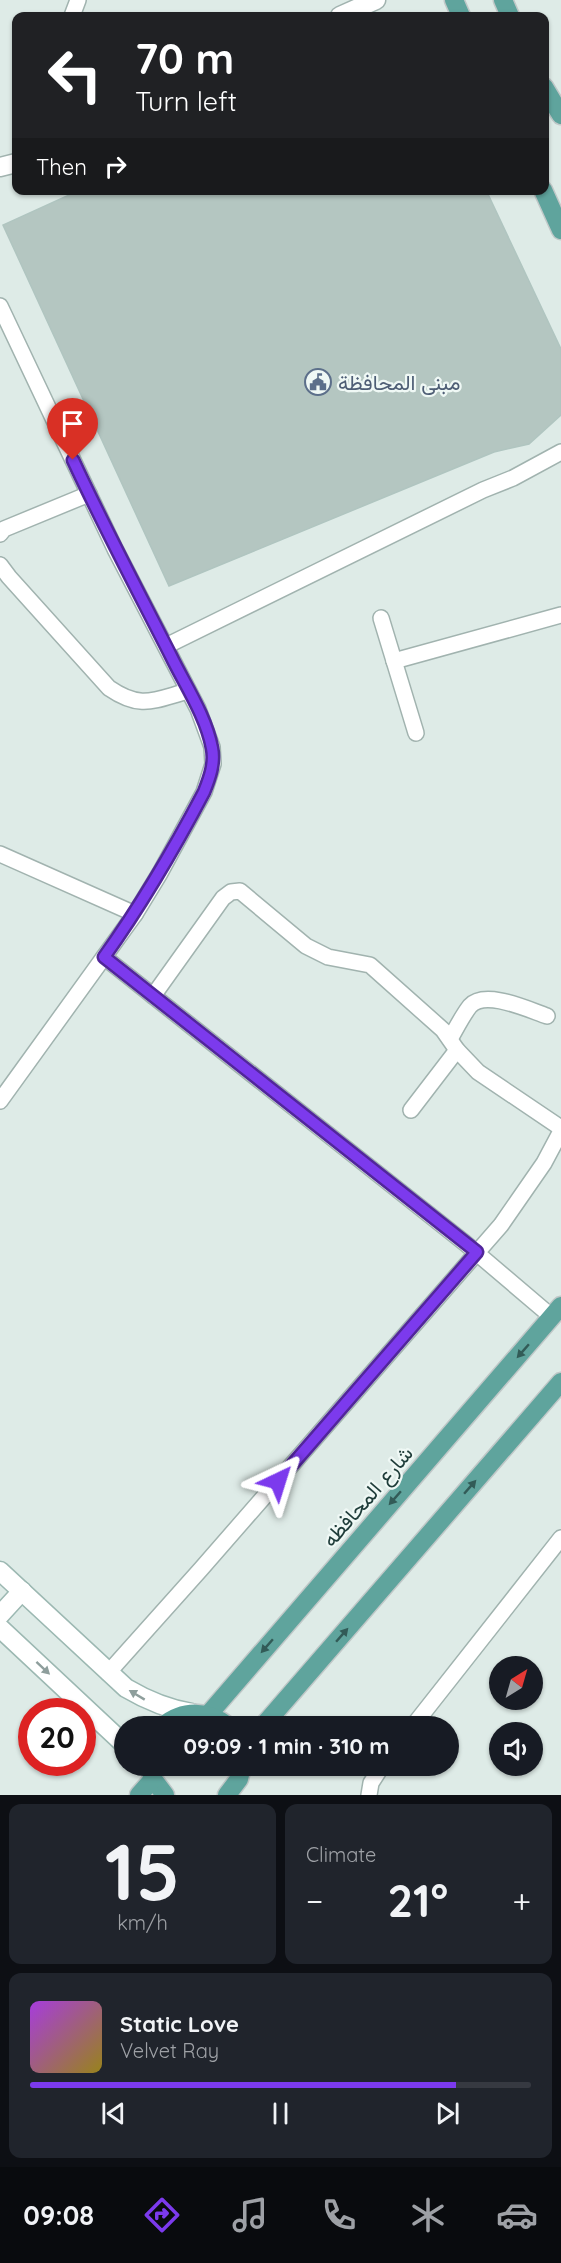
<!DOCTYPE html>
<meta charset="utf-8">
<style>
:root{--surface:#171b24;--page:#20242c;--text:#f1f3f6;--muted:#9ea1a6;--line:#363941;--accent:#7c3aed}
body{margin:0;font-family:Quicksand,Vazirmatn,sans-serif;background:var(--page);color:var(--text);height:100vh;display:flex;flex-direction:column;font-size:22px;white-space:nowrap}
*{box-sizing:border-box;margin:0}
p{font-size:20px;color:var(--muted)}
.icon{flex:none;width:33px;height:33px;fill:none;stroke:currentColor;stroke-width:2;stroke-linecap:round;stroke-linejoin:round}
.map{position:relative;height:1795px;overflow:hidden}
.details{display:flex;flex-direction:column;gap:9px;padding:9px;background:#0d0f14;flex:1}
.details>*{flex:none}
.banner{position:absolute;left:12px;top:12px;width:537px;height:183px;border-radius:12px;box-shadow:0 2px 4px #0004;background:#202124;color:#fff;overflow:hidden}
.needle{width:39px;rotate:37deg}
.buttons{position:absolute;left:489px;top:1656px;display:grid;gap:12px}
.buttons a{display:grid;place-items:center;width:54px;height:54px;border-radius:50%;background:var(--surface);box-shadow:0 2px 4px #0004;font-size:30px}
.speed{position:absolute;left:18px;top:1698px;display:flex;gap:12px;font-size:30px;font-weight:700;text-align:center}
.speed>*{display:grid;place-content:center;width:78px;height:78px;border-radius:50%;background:var(--surface);box-shadow:0 2px 4px #0004;line-height:1}
.speed .limit{border:9px solid #d22;background:#fff;color:#111}
.pin{position:absolute;display:grid;place-items:center;width:51px;height:51px;color:#fff;margin:-62px -26px;border-radius:50% 50% 50% 0;rotate:-45deg;box-shadow:0 0 6px #0007}
.pin .icon{rotate:45deg}
.me{position:absolute;width:66px;margin:-33px;rotate:41deg;stroke-linejoin:round;filter:drop-shadow(0 0 4px #0008)}
.turn{display:flex;align-items:center;gap:21px;height:126px;padding:0 24px;font-size:27px}
.turn .icon{width:78px;height:78px;stroke-width:2.5}
.turn b{display:block;font-size:42px;line-height:51px}
.then{display:flex;align-items:center;height:57px;padding:0 24px;background:#0003;gap:12px;font-size:22px}
.big{font-size:45px;font-weight:700;line-height:1.1}
.details .widget{flex:1;display:flex;flex-direction:column;justify-content:center;gap:9px;min-width:0;padding:0 21px;border-radius:12px;background:var(--page)}
.details .dial{align-items:center;gap:0}
.dial b{font-size:78px;line-height:1}
.song{display:flex;align-items:center;gap:18px}
.cover{width:72px;height:72px;border-radius:9px;background:linear-gradient(135deg,hsl(280 70% 55%),hsl(50 70% 35%))}
.played{height:6px;border-radius:3px;background:linear-gradient(90deg,var(--accent) 85%,var(--line) 85%)}
.keys{display:flex;justify-content:space-around;direction:ltr}
.heat{display:flex;justify-content:space-between;align-items:center;font-size:33px;direction:ltr}
.details .tiles{flex:1;display:grid;gap:9px;grid-template-columns:1fr 1fr}
.widget:last-child{grid-column:span 2}
.trip{position:absolute;left:114px;top:1716px;width:345px;height:60px;border-radius:30px;background:var(--surface);box-shadow:0 2px 4px #0004;font-weight:700;line-height:60px;text-align:center}
.menu{display:flex;height:96px;justify-content:space-around;align-items:center;background:#090b0e;color:var(--muted)}
.menu .icon{width:42px;height:42px}
.menu .current{color:var(--accent)}
.menu b{font-size:27px;color:var(--text)}
.map>svg:first-child{display:block}
.building{fill:#b4c6c1;stroke:#b0c5c0;stroke-width:1.5}
.lines{fill:none;stroke-linecap:round;stroke-linejoin:round}
.lane-casing{stroke:#a1b3af;stroke-width:18}
.street-casing{stroke:#a1b3af;stroke-width:21}
.secondary-casing{stroke:#9cb8b2;stroke-width:21}
.primary-casing{stroke:#c0c8c8;stroke-width:21}
.lane{stroke:#fff;stroke-width:15}
.street{stroke:#fff;stroke-width:18}
.secondary{stroke:#fff;stroke-width:18}
.primary{stroke:#5fa49d;stroke-width:18}
.oneway{fill:#325b57}
.oneway2{fill:#8e9e9c}
.route-casing{stroke:#51269a;stroke-width:15}
.route{stroke:#7c3aed;stroke-width:10}
.labels{text-anchor:middle;dominant-baseline:central;stroke-width:4.5;stroke-linejoin:round;paint-order:stroke}
.service-label{font-size:21px;fill:#4e5e75;stroke:#eff8f5;text-anchor:start}
.street-label{font-size:21px;fill:#1e3c39;stroke:#eff8f5}
</style>
<div class="map">
<svg width="561" height="1795" viewBox="0 0 561 1795">
<rect width="100%" height="100%" fill="#deebe7"/>
<!-- building -->
<path class="building" d="M80,190h406l75,159v66l-32,29 -35,8 -325,134 -166,-361z"/>
<g class="lines">
<defs>
<g id="lane">
<path d="M72,16l6,-16"/>
<path d="M0,306l115,243 83,160 14,38 1,17 -9,28 -44,81 -25,41 -135,187"/>
<path d="M0,534l4,-5 85,-35"/>
<path d="M0,565l9,12 100,111c32,22 45,12 79,3"/>
<path d="M381,618l35,115"/>
<path d="M166,646l317,-156 30,-12 48,-26"/>
<path d="M394,661l167,-46"/>
<path d="M0,854l135,60"/>
<path d="M104,957l361,286 87,74"/>
<path d="M153,996l70,-98 8,-6 9,-1 66,55 22,11 42,8 73,65 14,20 21,22 83,56"/>
<path d="M450,1039c6,-10 12,-23 20,-33 15,-17 59,4 77,10"/>
<path d="M411,1110l46,-60"/>
<path d="M108,1673l93,-104 300,-344 43,-62 17,-32"/>
<path d="M413,1726l148,-188"/>
<path d="M369,1795l2,-12 11,-17"/>
</g>
<g id="street">
<path d="M340,16l36,-16"/>
<path d="M0,167l16,-4"/>
</g>
<g id="secondary">
<path d="M0,1571l126,117c22,13 41,21 66,25"/>
<path d="M0,1615l22,-24"/>
<path d="M0,1628l124,116"/>
</g>
<g id="primary">
<path d="M454,0l7,16"/>
<path d="M503,0l7,16"/>
<path d="M544,87l17,28"/>
<path d="M543,190l18,40"/>
<path d="M208,1715l353,-409"/>
<path d="M163,1726c20,-17 45,-16 65,0"/>
<path d="M263,1726l298,-344"/>
<path d="M149,1766l4,13 12,16"/>
<path d="M139,1795l14,-16"/>
<path d="M227,1795l12,-16 3,-13"/>
</g>
</defs>
<!-- lane casing -->
<use href="#lane" class="lane-casing"/>
<!-- street casing -->
<use href="#street" class="street-casing"/>
<!-- secondary casing -->
<use href="#secondary" class="secondary-casing"/>
<!-- primary casing -->
<use href="#primary" class="primary-casing"/>
<!-- lane -->
<use href="#lane" class="lane"/>
<!-- street -->
<use href="#street" class="street"/>
<!-- secondary -->
<use href="#secondary" class="secondary"/>
<!-- primary -->
<use href="#primary" class="primary"/>
</g>
<!-- one-way arrows -->
<defs><path id="oneway-solid" d="M-6-.8H1V-3.2L6.5 0L1 3.2V.8H-6Z" transform="scale(1.5)"/></defs>
<g class="oneway">
<use href="#oneway-solid" transform="translate(523 1351) rotate(131)"/>
<use href="#oneway-solid" transform="translate(470 1487) rotate(-49)"/>
<use href="#oneway-solid" transform="translate(395 1498) rotate(131)"/>
<use href="#oneway-solid" transform="translate(342 1635) rotate(-49)"/>
<use href="#oneway-solid" transform="translate(267 1646) rotate(131)"/>
</g>
<g class="oneway2">
<use href="#oneway-solid" transform="translate(43 1668) rotate(43)"/>
<use href="#oneway-solid" transform="translate(137 1695) rotate(-149)"/>
</g>
<g class="lines">
<defs>
<path id="route" d="M73,460c31,67 65,131 98,196 14,29 35,60 41,92 3,15 -2,29 -8,44 -30,57 -62,112 -100,165l373,295 -199,229"/>
</defs>
<!-- route casing -->
<use href="#route" class="route-casing"/>
<!-- route -->
<use href="#route" class="route"/>
</g>
<!-- icons -->
<defs>
<symbol id="civic-ring" viewBox="-11 -11 22 22"><circle r="9.5" fill="#eff8f5" stroke="#5c6f8a" stroke-width="1.5"/><path d="M-.6-6.5H3V-4.5H.6V-3L4-1V1h2V6H-6V1h2V-1L-.6-3ZM-1.2 2.5V6h2.4V2.5Z" fill="#5c6f8a"/></symbol>
</defs>
<g fill-rule="evenodd">
<use href="#civic-ring" x="303" y="367" width="30" height="30"/>
</g>
<g class="labels">
<!-- service labels -->
<g class="service-label">
<text x="338" y="382">مبنى المحافظة</text>
</g>
<!-- street labels -->
<g class="street-label">
<text transform="translate(367 1496) rotate(-49)">شارع المحافظه</text>
</g>
</g>
</svg>
<div class="buttons">
<a><svg class="needle" viewBox="-14 -14 28 28"><path d="M0-13l5 13h-10z" fill="#e53935"/><path d="M0 13l5-13h-10z" fill="#9ea1a6"/></svg></a>
<a><svg class="icon" aria-label="sound" viewBox="0 0 24 24"><path d="M4 9h4l5-4v14l-5-4H4zM17 9q2 3 0 6"/></svg></a>
</div>
<div class="speed"><div class="limit">20</div></div>
<div class="pin" style="left:73px;top:460px;background:#d93025"><svg class="icon" aria-label="arrive" viewBox="0 0 24 24"><path d="M6 21V4h12l-3 4 3 4H6"/></svg></div>
<svg class="me" style="left:278px;top:1481px" viewBox="-20 -20 40 40"><path d="M0-17L14 15 0 8-14 15z" fill="#7c3aed" stroke="#fff" stroke-width="4"/></svg>
<div class="trip">09:09 · 1 min · 310 m</div>
<div class="banner">
<div class="turn"><svg class="icon" aria-label="left" viewBox="0 0 24 24"><path d="M17 20v-9H6M10 6l-5 5 5 5"/></svg><div><b>70 m</b>Turn left</div></div>
<div class="then">Then<svg class="icon" aria-label="right" viewBox="0 0 24 24"><path d="M7 20v-9h11M14 6l5 5-5 5"/></svg></div>
</div>
</div>
<section class="details">
<div class="tiles">
<div class="widget dial"><b>15</b><p>km/h</p></div>
<div class="widget"><p>Climate</p>
<div class="heat"><a>−</a><b class="big">21°</b><a>+</a></div>
</div>
<div class="widget">
<div class="song"><i class="cover"></i><div><b>Static Love</b><p>Velvet Ray</p></div></div>
<div class="played"></div>
<div class="keys"><svg class="icon" aria-label="previous" viewBox="0 0 24 24"><path d="M18 5L8 12l10 7zM5 5v14"/></svg><svg class="icon" aria-label="pause" viewBox="0 0 24 24"><path d="M8 5v14M16 5v14"/></svg><svg class="icon" aria-label="next" viewBox="0 0 24 24"><path d="M6 5l10 7-10 7zM19 5v14"/></svg></div>
</div>
</div>
</section>
<nav class="menu">
<b>09:08</b>
<svg class="icon current" aria-label="directions" viewBox="0 0 24 24"><path d="M12 3l9 9-9 9-9-9zM9 14v-3h6M13 9l2 2-2 2"/></svg>
<svg class="icon" aria-label="music" viewBox="0 0 24 24"><path d="M9 18V5l10-2v13"/><circle cx="6" cy="18" r="3"/><circle cx="16" cy="16" r="3"/></svg>
<svg class="icon" aria-label="phone" viewBox="0 0 24 24"><path d="M5 4h4l2 5-3 2q2 4 5 5l2-3 5 2v4C11 20 4 13 5 4z"/></svg>
<svg class="icon" aria-label="climate" viewBox="0 0 24 24"><path d="M12 3v18M4 7l16 10M4 17L20 7"/></svg>
<svg class="icon" aria-label="car" viewBox="0 0 24 24"><path d="M5 17H2v-5l4-1 3-4h7l3 4 3 1v5h-3M9 17h6M6 11h13"/><circle cx="7" cy="17" r="2"/><circle cx="17" cy="17" r="2"/></svg>
</nav>
